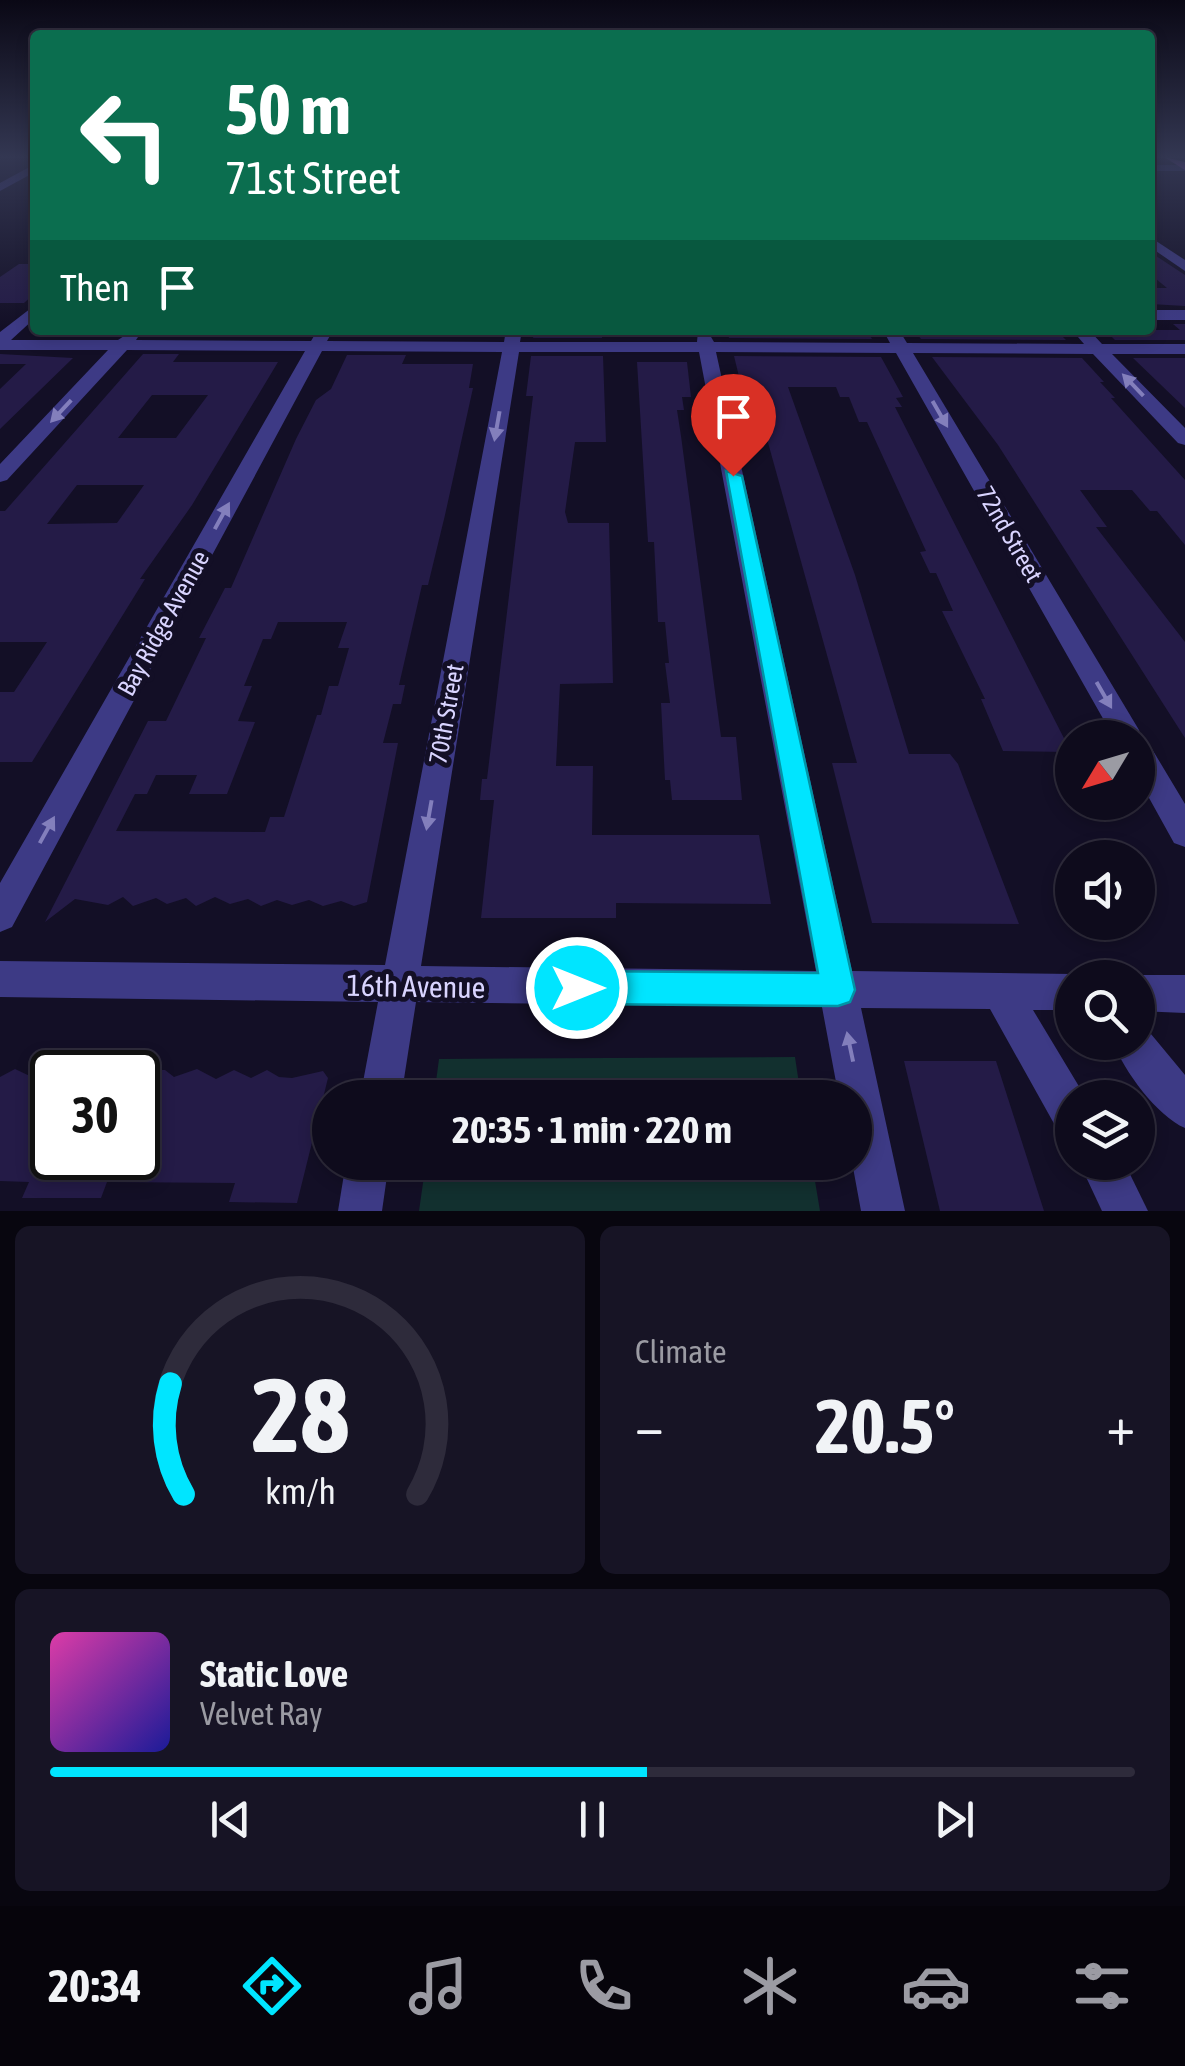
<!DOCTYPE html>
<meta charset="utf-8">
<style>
:root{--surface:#0e0b1c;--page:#171425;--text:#f1f3f6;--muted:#9b9ba3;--line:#2e2b3b;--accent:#00e5ff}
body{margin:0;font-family:"Asap Condensed",sans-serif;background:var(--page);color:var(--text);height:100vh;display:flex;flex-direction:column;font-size:38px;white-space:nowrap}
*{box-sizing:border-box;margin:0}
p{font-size:32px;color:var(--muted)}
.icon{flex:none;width:55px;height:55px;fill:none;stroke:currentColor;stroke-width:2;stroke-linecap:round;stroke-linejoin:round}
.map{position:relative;height:1211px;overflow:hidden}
.side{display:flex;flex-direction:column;gap:15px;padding:15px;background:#08060f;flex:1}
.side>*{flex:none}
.banner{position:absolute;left:30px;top:30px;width:1125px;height:305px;border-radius:10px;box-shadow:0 5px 15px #0003,0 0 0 2px var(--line);background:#0b6e4f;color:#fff;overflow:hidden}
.needle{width:65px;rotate:232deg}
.tools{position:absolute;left:1055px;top:720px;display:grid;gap:20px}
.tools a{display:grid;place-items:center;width:100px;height:100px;border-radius:50%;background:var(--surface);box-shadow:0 5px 15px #0003,0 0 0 2px var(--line);font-size:50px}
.speed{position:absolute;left:30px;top:1050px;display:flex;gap:20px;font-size:50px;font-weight:700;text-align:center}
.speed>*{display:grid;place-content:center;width:130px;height:130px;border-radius:50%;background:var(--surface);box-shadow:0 5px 15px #0003,0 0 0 2px var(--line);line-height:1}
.speed .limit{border:5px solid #111;border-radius:15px;background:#fff;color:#111}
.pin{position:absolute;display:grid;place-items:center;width:85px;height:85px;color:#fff;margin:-102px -42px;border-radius:50% 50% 50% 0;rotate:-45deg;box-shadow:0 0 10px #0007}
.pin .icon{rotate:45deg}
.me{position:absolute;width:110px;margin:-55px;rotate:90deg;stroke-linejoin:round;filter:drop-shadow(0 0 8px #0008)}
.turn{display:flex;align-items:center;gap:35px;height:210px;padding:0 30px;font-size:45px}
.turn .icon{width:130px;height:130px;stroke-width:2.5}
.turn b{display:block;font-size:70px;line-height:85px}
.then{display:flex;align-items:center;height:95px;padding:0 30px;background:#0003;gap:20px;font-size:38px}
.big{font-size:75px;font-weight:700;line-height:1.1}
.side .card{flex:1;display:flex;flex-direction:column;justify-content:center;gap:15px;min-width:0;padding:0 35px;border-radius:15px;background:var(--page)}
.side .dial{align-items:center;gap:0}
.dial svg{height:260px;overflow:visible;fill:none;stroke:var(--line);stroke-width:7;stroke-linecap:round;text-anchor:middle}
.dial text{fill:var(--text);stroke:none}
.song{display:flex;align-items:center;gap:30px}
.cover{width:120px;height:120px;border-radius:15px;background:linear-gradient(135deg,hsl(320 70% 55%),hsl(240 70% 35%))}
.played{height:10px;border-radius:5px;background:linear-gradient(90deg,var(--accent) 55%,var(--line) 55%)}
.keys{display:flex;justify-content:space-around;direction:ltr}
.heat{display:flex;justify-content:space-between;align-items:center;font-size:55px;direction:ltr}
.side .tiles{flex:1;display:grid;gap:15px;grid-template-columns:1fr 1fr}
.card:last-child{grid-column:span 2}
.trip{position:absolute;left:312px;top:1080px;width:560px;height:100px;border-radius:50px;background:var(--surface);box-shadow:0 5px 15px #0003,0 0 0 2px var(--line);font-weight:700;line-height:100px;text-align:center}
.dock{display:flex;height:160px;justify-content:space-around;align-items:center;background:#06040b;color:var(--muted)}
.dock .icon{width:70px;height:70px}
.dock .selected{color:var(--accent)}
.dock b{font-size:45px;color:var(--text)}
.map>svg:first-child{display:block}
.green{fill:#12302f}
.building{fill:#241b47;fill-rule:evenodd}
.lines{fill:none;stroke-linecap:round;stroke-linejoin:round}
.minor{fill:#3d3a85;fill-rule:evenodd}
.major{fill:#c25bff;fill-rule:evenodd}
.oneway{fill:#837fbc}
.route{fill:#00e5ff;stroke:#0095a6;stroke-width:2.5}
.labels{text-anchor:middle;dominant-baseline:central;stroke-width:10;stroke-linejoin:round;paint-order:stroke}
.street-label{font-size:25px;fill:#d9d4ff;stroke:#130f26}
.near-street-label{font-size:30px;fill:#d9d4ff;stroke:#130f26}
</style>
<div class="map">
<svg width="1185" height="1211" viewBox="0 0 1185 1211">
<rect width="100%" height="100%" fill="#130f26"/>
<!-- green -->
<g class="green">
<path d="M795,1057l6,40h-367l5,-38z"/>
<path d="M426,1162l386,1 8,48h-401z"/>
</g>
<!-- building -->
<g class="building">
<path d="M1150,252l35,23v31l-35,-2v-16h17l-17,-14z"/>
<path d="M19,264h16v29l-11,10h-24v-26z"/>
<path d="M1173,324h12v16h-70l-10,-10h75z"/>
<path d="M535,330h67v8h-69z"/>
<path d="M727,330h140l5,9 -143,-1z"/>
<path d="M914,330h142l10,10 -145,-1z"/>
<path d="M0,354l73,4 -73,71v-40l26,-25h-26z"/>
<path d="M143,354h36l-6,8h105l-86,143 -52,74h5l-113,183h-32v-70h14l33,-50h-47v-131h5zM152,395h56l-32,43h-58zM77,485h67l-27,38 -70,1z"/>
<path d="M347,355h59l-4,9h71l-4,24h4l-28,127 -17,70h-6l-23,100h6l-4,19h-8l-10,39h15l-31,159 -13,4 -13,-5 -18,5 -14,-6 -17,5 -15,-5 -16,6 -13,-7 -18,5 -15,-7 -19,9 -10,-8 -19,6 -11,-6 -23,8 -10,-9 -15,8 -33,-6 -30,23 103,-201h18l40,-83h-7l26,-50h6l65,-149 20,-39 15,-11zM278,622h69l-9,26h11l-11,38h-9l-8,29h-4l-33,102h-14l-5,15 -149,-1 19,-37h12l9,-19h41l-8,19h38l28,-72 -17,-1 14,-35h-8l19,-47h8z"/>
<path d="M531,356h72l3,86h-31l-10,70 3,11h41l4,160 -53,1 -4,82h37l-1,69h167l12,69 -155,-1v15h-135l13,-118h-14l2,-21h5l41,-342 5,-41h-7z"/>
<path d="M734,356l147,1 22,40 -7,1 6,9h-7l176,345 -68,-1 -22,-52h4l-43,-88h11l-17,-38h-6l-10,-21 6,-1 -59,-129h-8l-10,-25h-9l-4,-10h-48l67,188 54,179h41l8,10 61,160 -147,-1 -40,-160h25l-90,-324 -9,-30h-5l-3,-12h-6z"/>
<path d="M932,357l150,1 22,24h-4l15,16h-4l74,82v65l-28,-34h-7l-18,-21h-52l27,37h-11l89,115v96l-187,-293z"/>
<path d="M1133,358h52v50z"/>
<path d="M637,362h50l4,35h-9l2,13h-7l4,26 40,301h15l6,63h-70l-2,-20h-5l-4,-77h9l-5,-40h4l-4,-41h-7l-4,-80h-6z"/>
<path d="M904,1061h92l48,150h-104z"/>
<path d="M52,1067v91h86v-75l18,-13h9l9,7 23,-8 19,10 18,-9 17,8 16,-8 12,7 13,1 31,-7 5,7 -31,125 -68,-1 6,-19 -128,-1 -6,16h-79l7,-16 -29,-1v-104l15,-8 17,8z"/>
</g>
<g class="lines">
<!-- minor -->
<g class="minor">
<path d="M35,164v8l-35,19v-8z"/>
<rect x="1150" y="165" width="35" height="6"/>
<path d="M1150,237l35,23v11l-35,-24z"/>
<path d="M35,305v13l-24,22h107l12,-8 8,5 -2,3 175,1 6,-10 9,-1 5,4 -4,7 177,1 2,-12h16l-2,12h177l1,-11 9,-1 7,12 176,1 -7,-13h16l8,13 177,1 -12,-14h17l13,14h83v10h-73l73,74v17l-7,-2 -85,-89 -180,-1 226,377 3,12 7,2 36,60v43l-11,-4 -36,-65v-40h-24l-218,-385 -180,-1 136,619 220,3 10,4h-10v32h-39l53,88h-14v37l-15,-6 -67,-120 -129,-1 44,203h-44l-9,-49h3v-64h-16l-17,-91 -406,-5 -15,96h-41l18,-96 -378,-5v-36l385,4 117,-613 -180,-1 -310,576 -12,5v-49l305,-532 -178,-1 -120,130 -7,2v-18l108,-114h-108v-18zM519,352h180l117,619 -395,-5z"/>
<rect x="1150" y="310" width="35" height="10"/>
<path d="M1138,975h47v38l-47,-2v-33h-7z"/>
<path d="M1138,1025l8,3 39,47v53c-28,-12 -61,-57 -72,-86h25z"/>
<path d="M346,1162h43l-7,49h-44z"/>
<path d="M1079,1162h45l24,49h-46z"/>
</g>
<!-- major -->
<path class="major" d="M1164,157l21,5v8z"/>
</g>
<!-- one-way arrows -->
<defs><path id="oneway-solid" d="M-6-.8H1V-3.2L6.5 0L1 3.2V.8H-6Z" transform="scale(2.5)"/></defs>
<g class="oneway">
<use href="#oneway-solid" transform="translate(1133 385) rotate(-134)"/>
<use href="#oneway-solid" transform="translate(61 411) rotate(133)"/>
<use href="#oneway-solid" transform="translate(940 414) rotate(60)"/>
<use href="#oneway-solid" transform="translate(497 426) rotate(100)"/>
<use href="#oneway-solid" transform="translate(222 516) rotate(-61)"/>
<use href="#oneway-solid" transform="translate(1104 695) rotate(60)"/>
<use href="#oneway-solid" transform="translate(429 815) rotate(100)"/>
<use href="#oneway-solid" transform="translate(47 830) rotate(-61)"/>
<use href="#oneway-solid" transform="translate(850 1047) rotate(-102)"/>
</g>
<!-- sky -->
<linearGradient id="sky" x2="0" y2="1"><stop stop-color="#0a0815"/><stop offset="0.48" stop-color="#333752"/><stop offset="1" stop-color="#333752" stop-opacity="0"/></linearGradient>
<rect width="1185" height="327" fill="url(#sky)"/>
<!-- route -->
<path class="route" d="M726,471l16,5 113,514 -5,12 -12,4 -261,-2 -12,-4 -5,-12 5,-12 12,-5 241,2z"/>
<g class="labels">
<!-- street labels -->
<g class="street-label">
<text transform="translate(1010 534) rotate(60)">72nd Street</text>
<text transform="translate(163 623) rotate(-61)">Bay Ridge Avenue</text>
<text transform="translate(446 714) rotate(-80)">70th Street</text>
</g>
<!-- near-street labels -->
<g class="near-street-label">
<text transform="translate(416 986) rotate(1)">16th Avenue</text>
</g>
</g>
</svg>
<div class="tools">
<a><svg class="needle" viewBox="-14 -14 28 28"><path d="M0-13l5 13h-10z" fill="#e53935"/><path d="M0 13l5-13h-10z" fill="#9b9ba3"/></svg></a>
<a><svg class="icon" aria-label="sound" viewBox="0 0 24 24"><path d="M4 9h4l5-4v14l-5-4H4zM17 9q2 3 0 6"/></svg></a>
<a><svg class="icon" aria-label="search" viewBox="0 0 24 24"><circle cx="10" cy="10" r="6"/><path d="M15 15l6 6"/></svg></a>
<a><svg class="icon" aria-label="layers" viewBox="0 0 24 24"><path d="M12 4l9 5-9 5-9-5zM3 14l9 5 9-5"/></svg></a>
</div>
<div class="speed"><div class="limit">30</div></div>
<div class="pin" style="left:733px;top:476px;background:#d93025"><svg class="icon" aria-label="arrive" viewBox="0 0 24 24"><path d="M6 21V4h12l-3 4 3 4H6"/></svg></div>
<svg class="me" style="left:577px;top:988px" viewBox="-20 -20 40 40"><circle r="17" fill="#00e5ff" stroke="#fff" stroke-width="3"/><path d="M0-11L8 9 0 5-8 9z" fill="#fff"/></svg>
<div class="trip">20:35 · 1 min · 220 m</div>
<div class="banner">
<div class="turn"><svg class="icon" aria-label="left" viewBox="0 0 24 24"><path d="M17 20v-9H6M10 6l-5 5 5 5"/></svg><div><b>50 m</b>71st Street</div></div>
<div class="then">Then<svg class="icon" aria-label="arrive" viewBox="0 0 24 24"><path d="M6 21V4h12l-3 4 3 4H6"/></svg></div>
</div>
</div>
<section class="side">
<div class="tiles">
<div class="card dial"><svg viewBox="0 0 100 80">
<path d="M14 69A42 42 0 1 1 86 69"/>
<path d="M14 69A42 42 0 0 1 10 35" stroke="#00e5ff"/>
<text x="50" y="56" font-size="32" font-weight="700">28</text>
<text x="50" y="72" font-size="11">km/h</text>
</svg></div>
<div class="card"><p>Climate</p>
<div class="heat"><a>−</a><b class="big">20.5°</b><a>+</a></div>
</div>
<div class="card">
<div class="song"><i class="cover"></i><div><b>Static Love</b><p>Velvet Ray</p></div></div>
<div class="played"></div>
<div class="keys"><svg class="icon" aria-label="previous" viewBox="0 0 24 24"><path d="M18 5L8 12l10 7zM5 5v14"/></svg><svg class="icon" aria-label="pause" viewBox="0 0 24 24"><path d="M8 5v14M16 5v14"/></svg><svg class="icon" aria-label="next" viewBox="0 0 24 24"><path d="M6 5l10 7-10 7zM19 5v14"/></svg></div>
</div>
</div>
</section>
<nav class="dock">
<b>20:34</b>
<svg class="icon selected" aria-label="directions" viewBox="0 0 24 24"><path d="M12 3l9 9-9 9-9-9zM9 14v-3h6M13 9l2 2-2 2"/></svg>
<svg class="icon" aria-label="music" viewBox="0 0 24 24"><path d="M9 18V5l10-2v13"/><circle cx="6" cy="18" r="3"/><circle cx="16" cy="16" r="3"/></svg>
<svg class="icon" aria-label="phone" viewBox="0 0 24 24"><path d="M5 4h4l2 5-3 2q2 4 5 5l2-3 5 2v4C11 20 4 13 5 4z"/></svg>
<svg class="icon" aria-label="climate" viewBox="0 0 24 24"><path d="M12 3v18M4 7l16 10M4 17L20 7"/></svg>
<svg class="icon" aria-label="car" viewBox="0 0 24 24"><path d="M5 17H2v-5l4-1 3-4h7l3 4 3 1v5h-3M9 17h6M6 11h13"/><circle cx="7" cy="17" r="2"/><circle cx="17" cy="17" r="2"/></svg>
<svg class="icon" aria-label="filters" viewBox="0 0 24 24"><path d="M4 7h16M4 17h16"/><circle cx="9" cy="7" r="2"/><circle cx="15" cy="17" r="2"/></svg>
</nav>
